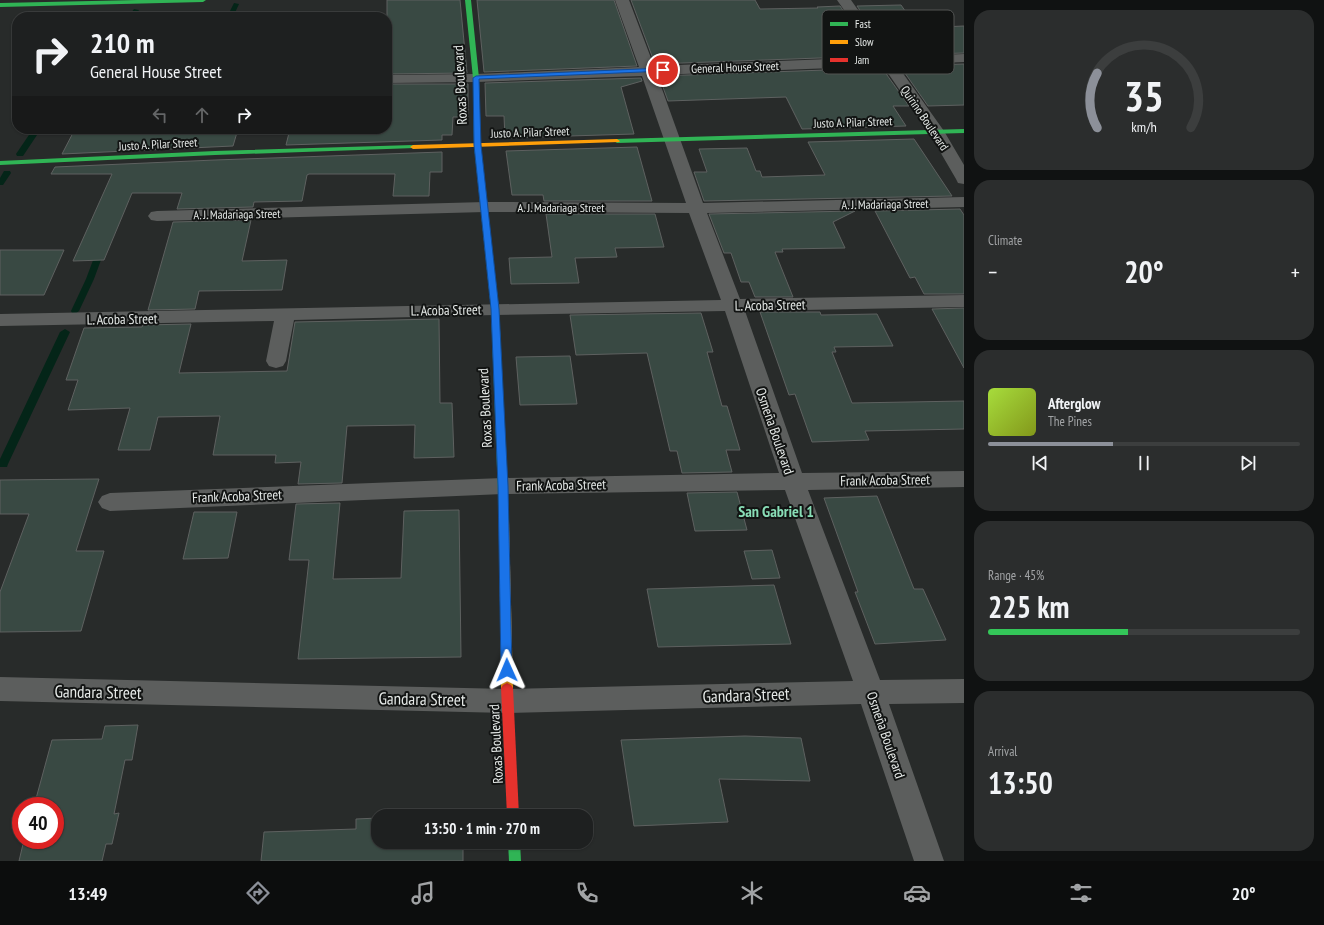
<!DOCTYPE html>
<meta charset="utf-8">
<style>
:root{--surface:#1e2020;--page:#2b2d2d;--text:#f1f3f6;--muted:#a1a3a5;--line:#3c3e3e;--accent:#8c9099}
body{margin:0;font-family:"PT Sans Narrow",sans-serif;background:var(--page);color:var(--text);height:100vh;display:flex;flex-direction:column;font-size:15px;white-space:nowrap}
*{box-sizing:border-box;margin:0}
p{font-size:13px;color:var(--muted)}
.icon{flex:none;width:22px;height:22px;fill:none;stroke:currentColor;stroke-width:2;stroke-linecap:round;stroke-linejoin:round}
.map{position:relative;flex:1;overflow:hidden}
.details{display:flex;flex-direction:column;gap:10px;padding:10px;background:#101212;width:360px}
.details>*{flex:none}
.banner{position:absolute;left:12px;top:12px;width:380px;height:122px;border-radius:16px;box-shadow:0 1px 3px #0004,0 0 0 1px var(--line);background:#1e2020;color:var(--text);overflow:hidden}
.speed{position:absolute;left:12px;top:797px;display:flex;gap:8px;font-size:20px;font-weight:700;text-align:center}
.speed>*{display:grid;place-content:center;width:52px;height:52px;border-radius:50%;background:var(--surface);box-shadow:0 1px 3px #0004,0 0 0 1px var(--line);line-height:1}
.speed .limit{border:6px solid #d22;background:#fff;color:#111}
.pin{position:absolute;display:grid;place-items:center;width:34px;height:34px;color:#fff;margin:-17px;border:2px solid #fff;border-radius:50%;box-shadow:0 1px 4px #0007}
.me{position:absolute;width:44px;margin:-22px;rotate:359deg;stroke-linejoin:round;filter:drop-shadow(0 0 3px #0008)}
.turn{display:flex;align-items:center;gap:14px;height:84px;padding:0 12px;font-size:18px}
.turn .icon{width:52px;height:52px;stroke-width:2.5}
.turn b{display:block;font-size:28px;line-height:34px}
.lanes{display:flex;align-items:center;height:38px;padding:0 12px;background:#0003;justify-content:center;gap:20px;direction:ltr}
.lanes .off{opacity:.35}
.big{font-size:30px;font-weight:600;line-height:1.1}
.details .card{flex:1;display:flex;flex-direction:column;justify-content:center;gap:6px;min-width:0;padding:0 14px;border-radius:16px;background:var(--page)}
.details .dial{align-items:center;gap:0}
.dial svg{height:104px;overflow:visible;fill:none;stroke:var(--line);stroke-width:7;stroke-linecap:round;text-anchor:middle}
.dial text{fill:var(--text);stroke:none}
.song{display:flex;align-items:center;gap:12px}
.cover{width:48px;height:48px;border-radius:6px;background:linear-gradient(135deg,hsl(80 70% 55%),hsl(70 70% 35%))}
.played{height:4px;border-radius:2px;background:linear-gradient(90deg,var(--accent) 40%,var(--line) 40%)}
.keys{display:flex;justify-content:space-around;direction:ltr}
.heat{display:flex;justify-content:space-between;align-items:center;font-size:22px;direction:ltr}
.charge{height:6px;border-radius:3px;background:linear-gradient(90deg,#34c759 45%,var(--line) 0)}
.trip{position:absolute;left:371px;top:809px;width:222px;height:40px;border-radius:16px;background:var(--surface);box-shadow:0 1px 3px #0004,0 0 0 1px var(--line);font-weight:600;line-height:40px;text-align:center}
.tab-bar{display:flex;height:64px;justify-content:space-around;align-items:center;background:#0c0d0d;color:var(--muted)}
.tab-bar .icon{width:28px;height:28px}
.tab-bar .current{color:var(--accent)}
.tab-bar b{font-size:18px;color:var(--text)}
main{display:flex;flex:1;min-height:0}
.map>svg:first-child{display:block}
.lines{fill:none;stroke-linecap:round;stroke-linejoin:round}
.stream{fill:#042518;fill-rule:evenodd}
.building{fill:#394943;stroke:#5e6160}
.street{fill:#5c5e5d;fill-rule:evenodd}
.fast{fill:#30b455;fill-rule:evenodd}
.slow{fill:#ff9f0a;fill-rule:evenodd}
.jam{fill:#e5322d;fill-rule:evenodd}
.route{fill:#1a73e8;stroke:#114b97}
.labels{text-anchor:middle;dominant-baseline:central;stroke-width:4;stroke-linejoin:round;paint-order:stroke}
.far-street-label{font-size:12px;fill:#e6eae8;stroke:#121413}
.street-label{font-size:14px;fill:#e6eae8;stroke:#121413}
.quarter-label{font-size:16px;font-weight:bold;fill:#88ddb6;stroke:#121413}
.near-street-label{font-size:17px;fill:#e6eae8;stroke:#121413}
.key{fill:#121413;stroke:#525453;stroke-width:1}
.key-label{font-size:11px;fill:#e6eae8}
</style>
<main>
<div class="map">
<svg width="964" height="861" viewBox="0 0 964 861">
<rect width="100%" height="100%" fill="#282b2a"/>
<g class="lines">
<!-- stream -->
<g class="stream">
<path d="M234,3l5,1 -6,13h-6z"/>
<path d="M134,9l5,1 -5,7h-6z"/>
<path d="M33,129h8l-18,27h-6l-1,-2z"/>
<path d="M4,171h6l1,2 -8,12h-3v-7z"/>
<path d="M98,247h6l1,2 -11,30 -15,32 -4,3 -3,-1 -1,-2 15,-32z"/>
<path d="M65,329l5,3 -62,132 -1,3h-7v-8l60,-127z"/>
</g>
</g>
<!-- building -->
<g class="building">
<path d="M387,0h73l7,73 -80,1z"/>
<path d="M477,0h137l23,66 -153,6z"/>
<path d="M631,0h124l5,9 58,-1 -1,-1 23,-1 34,50 -219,8z"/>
<path d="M901,5l16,23 47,-2v27l-72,2 -35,-49z"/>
<path d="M964,64v41l-36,1 -28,-40z"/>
<path d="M882,68l27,38h-16l13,20 -104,3 -16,-32 -118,4 -9,-25z"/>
<path d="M641,78l1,3 -21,6 13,47 -129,4 -1,-22h-18l-1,-33z"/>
<path d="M387,84h81v33h-15l-1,18h-10v5l-156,5 4,-16h97z"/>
<path d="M75,129h163l-5,17 -171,8z"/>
<path d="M914,139l38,57 -248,5 -10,-29h13l-8,-23 48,-1 9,23h4l2,6 63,-2 -17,-33z"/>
<path d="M637,147l15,54h-108l-1,-6h-31l-6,-44z"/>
<path d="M442,152v20h-12l-1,24h-36l2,-22h-86l-2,1 -5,26 -48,1 -1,5 -76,2 5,-16h-50l-28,67 -31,1 39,-87h-61l4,-7 160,-7z"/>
<path d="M960,209l4,6v79h-40l-9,-17 -5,1 -35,-67z"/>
<path d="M855,211l-22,11 12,26 -63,1 1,3h-8l18,45h-38l-6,-15h-8l-10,-29h-7l-15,-39z"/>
<path d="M546,214h109l9,33 -49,1 2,9 -42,1 4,25 -68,1 -2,-26 43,-1z"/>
<path d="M251,220l-9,41 45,-1 -5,30 -83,1 -4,18 -47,1 25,-88z"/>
<path d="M0,250h64l-20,45h-44z"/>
<path d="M964,308v60l-32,-59z"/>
<path d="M760,312h60l1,3 56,-1 16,32 -59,1 2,5h-4l20,51 112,-2v28l-99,2 4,9 -57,2 -17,-48 -6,1z"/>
<path d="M701,313l12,39h-6l15,54h5l13,44h-14l6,22 -50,1 -5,-22h-7l-23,-98 -71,2 -6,-40z"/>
<path d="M439,319l1,84h12l2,54 -40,1 1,-33 -68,1 -5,57 -44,1 3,-22 -26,1 1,-8h-63l7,-39 -62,1 -8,33h-32l12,-42 -62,2 10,-30h-12l18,-52 58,-1 1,-2 48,-1 -12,49 108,-2 8,-49z"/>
<path d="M570,356l7,48 -57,1 -4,-48z"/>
<path d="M99,479l-23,72h28l-23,80 -81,1v-40l29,-78h-29v-34z"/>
<path d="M737,492l10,38 -52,1 -8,-38z"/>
<path d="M877,496l37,93h9l23,51 -71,4 -20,-52h3l-34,-94z"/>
<path d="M340,503l-7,76 68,-1 3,-67 55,-1 2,147 -163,2 11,-99h-20l7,-56z"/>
<path d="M194,512h43l-9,46 -45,1z"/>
<path d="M772,550l8,28 -28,1 -8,-28z"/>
<path d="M774,585l17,59 -133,3 -11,-58z"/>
<path d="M138,725l-6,35h-7l-11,54 5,-1 -7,31h-6l-4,17h-83l5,-21h31v-34h-21l18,-66 50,-1 3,-13z"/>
<path d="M745,736l56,2 9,43 -91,-2 9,43 -94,4 -13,-86z"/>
<path d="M378,818v24h85v19h-202l3,-29 92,-3v-10z"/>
</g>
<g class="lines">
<!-- street -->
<path class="street" d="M615,0h14l25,66 223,-9 -40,-57h14l40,57 73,-3v8l-67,3 47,66 20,34v19l-6,-1 -2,-4 -28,-48 -45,-65 -226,9 46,128 261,-6v10l-257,6 33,86 224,-4v12l-219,4 57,162 162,-2v16l-156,3 72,190 84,-1v24l-75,1 55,157h-30l-53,-157 -354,9 -507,-12v-24l507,12 346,-8 -68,-191 -282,4 -393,17 -8,-3 -4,-6 4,-6 8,-3 393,-15 276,-5 -54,-162 -231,4 -200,5 -8,41 -3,5 -7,2 -7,-2 -3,-5 8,-40 -274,5v-12l721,-14 -32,-87 -204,-1 -328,9 -6,-1 -3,-4 3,-4 6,-1 328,-9 201,1 -44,-127 -166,6 -89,1v-8l89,-1 163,-7z"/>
<!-- fast -->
<g class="fast">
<path d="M137,0h69l-3,2 -203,5v-4z"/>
<path d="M465,0h6l8,78 1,67 19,164 10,212 -2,3h-6l-2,-3 -8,-212 -17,-164 -1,-67z"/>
<path d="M964,129v4l-347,10 -3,-2 3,-2z"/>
<path d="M413,145l2,1v2l-200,7 -215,10v-4l215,-10z"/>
<path d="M508,842h12l1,19h-12z"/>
</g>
<!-- slow -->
<g class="slow">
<path d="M617,139l3,2 -1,1 -206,7 -3,-2 3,-2z"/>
<path d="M504,517l3,1 2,3 4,167 -2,3 -4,2 -4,-2 -2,-3 -2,-167 2,-3z"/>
</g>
<!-- jam -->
<path class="jam" d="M507,683l4,2 2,3 6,128h-12l-6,-128 2,-3z"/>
</g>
<!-- route -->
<path class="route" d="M663,68l3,2 -1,1 -186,8 2,66 18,164 9,177 4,184 -1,4 -4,1 -4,-1 -2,-4 -3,-184 -7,-177 -17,-164 -1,-67 3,-2z"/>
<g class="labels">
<!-- far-street labels -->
<g class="far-street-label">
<text transform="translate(735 67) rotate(-2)">General House Street</text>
<text transform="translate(925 118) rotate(56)">Quirino Boulevard</text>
<text transform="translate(853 122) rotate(-2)">Justo A. Pilar Street</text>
<text transform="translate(530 132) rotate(-2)">Justo A. Pilar Street</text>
<text transform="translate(158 144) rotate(-3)">Justo A. Pilar Street</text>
<text transform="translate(885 204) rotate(-1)">A. J. Madariaga Street</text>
<text x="561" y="207">A. J. Madariaga Street</text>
<text transform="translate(237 214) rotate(-1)">A. J. Madariaga Street</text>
</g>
<!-- street labels -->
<g class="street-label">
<text transform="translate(460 85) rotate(-93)">Roxas Boulevard</text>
<text transform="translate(770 305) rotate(-1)">L. Acoba Street</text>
<text transform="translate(446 310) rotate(-1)">L. Acoba Street</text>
<text transform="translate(122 319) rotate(-1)">L. Acoba Street</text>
<text transform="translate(485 408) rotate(-93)">Roxas Boulevard</text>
<text transform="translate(775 431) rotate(71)">Osmeña Boulevard</text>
<text transform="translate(885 480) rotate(-1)">Frank Acoba Street</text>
<text transform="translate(561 485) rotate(-1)">Frank Acoba Street</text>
<text transform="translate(237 496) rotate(-2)">Frank Acoba Street</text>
<text transform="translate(886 735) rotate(71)">Osmeña Boulevard</text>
<text transform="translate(496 744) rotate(-93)">Roxas Boulevard</text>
</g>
<!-- quarter labels -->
<g class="quarter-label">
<text x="776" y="511">San Gabriel 1</text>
</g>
<!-- near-street labels -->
<g class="near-street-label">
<text transform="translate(98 692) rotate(1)">Gandara Street</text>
<text transform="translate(746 695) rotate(-2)">Gandara Street</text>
<text transform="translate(422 699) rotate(1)">Gandara Street</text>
</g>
</g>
<!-- legend -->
<rect x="822" y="10" width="132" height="64" rx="6" class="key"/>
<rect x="830" y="22" width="18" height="4" fill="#30b455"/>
<rect x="830" y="40" width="18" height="4" fill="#ff9f0a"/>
<rect x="830" y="58" width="18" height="4" fill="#e5322d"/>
<g class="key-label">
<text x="855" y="28">Fast</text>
<text x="855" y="46">Slow</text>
<text x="855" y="64">Jam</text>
</g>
</svg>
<div class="speed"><div class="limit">40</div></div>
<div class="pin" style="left:663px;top:70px;background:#d93025"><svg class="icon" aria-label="arrive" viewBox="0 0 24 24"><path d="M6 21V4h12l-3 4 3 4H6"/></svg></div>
<svg class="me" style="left:507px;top:670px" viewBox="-20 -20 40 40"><path d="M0-17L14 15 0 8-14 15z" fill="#1a73e8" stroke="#fff" stroke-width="4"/></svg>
<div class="trip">13:50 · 1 min · 270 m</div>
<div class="banner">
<div class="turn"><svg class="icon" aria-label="right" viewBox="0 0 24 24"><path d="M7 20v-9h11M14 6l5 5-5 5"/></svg><div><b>210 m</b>General House Street</div></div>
<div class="lanes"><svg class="icon off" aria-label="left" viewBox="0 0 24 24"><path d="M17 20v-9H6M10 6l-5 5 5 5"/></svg><svg class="icon off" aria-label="ahead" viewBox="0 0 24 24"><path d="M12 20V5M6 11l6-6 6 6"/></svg><svg class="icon" aria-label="right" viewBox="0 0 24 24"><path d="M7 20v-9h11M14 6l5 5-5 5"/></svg></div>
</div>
</div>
<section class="details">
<div class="card dial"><svg viewBox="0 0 100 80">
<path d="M14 69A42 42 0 1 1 86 69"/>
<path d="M14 69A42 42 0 0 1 14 27" stroke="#8c9099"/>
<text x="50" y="56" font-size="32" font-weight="700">35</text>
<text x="50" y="72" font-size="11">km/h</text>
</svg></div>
<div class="card"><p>Climate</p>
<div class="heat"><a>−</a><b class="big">20°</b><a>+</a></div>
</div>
<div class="card">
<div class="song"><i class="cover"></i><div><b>Afterglow</b><p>The Pines</p></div></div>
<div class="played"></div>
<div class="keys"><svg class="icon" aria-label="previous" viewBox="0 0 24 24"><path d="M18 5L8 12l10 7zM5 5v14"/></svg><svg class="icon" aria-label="pause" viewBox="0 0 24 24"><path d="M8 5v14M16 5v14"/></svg><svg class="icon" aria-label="next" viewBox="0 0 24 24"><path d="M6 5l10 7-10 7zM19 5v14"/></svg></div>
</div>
<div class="card"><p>Range · 45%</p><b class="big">225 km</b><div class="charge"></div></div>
<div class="card"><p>Arrival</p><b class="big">13:50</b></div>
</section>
</main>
<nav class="tab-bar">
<b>13:49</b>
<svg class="icon current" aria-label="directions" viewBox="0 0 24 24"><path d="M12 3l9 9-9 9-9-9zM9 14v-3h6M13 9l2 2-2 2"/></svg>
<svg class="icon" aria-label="music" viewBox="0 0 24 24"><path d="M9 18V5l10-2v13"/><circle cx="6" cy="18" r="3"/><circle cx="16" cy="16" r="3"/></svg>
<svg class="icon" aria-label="phone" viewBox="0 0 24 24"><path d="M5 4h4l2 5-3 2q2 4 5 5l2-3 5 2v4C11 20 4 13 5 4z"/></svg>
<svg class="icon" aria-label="climate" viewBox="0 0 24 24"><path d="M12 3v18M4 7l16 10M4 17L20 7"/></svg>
<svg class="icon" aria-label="car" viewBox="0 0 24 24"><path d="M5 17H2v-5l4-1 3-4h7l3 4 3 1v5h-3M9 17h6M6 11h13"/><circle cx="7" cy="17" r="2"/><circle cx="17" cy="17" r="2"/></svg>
<svg class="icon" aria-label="filters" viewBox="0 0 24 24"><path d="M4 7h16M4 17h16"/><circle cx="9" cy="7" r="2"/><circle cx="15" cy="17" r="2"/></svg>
<b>20°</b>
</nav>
